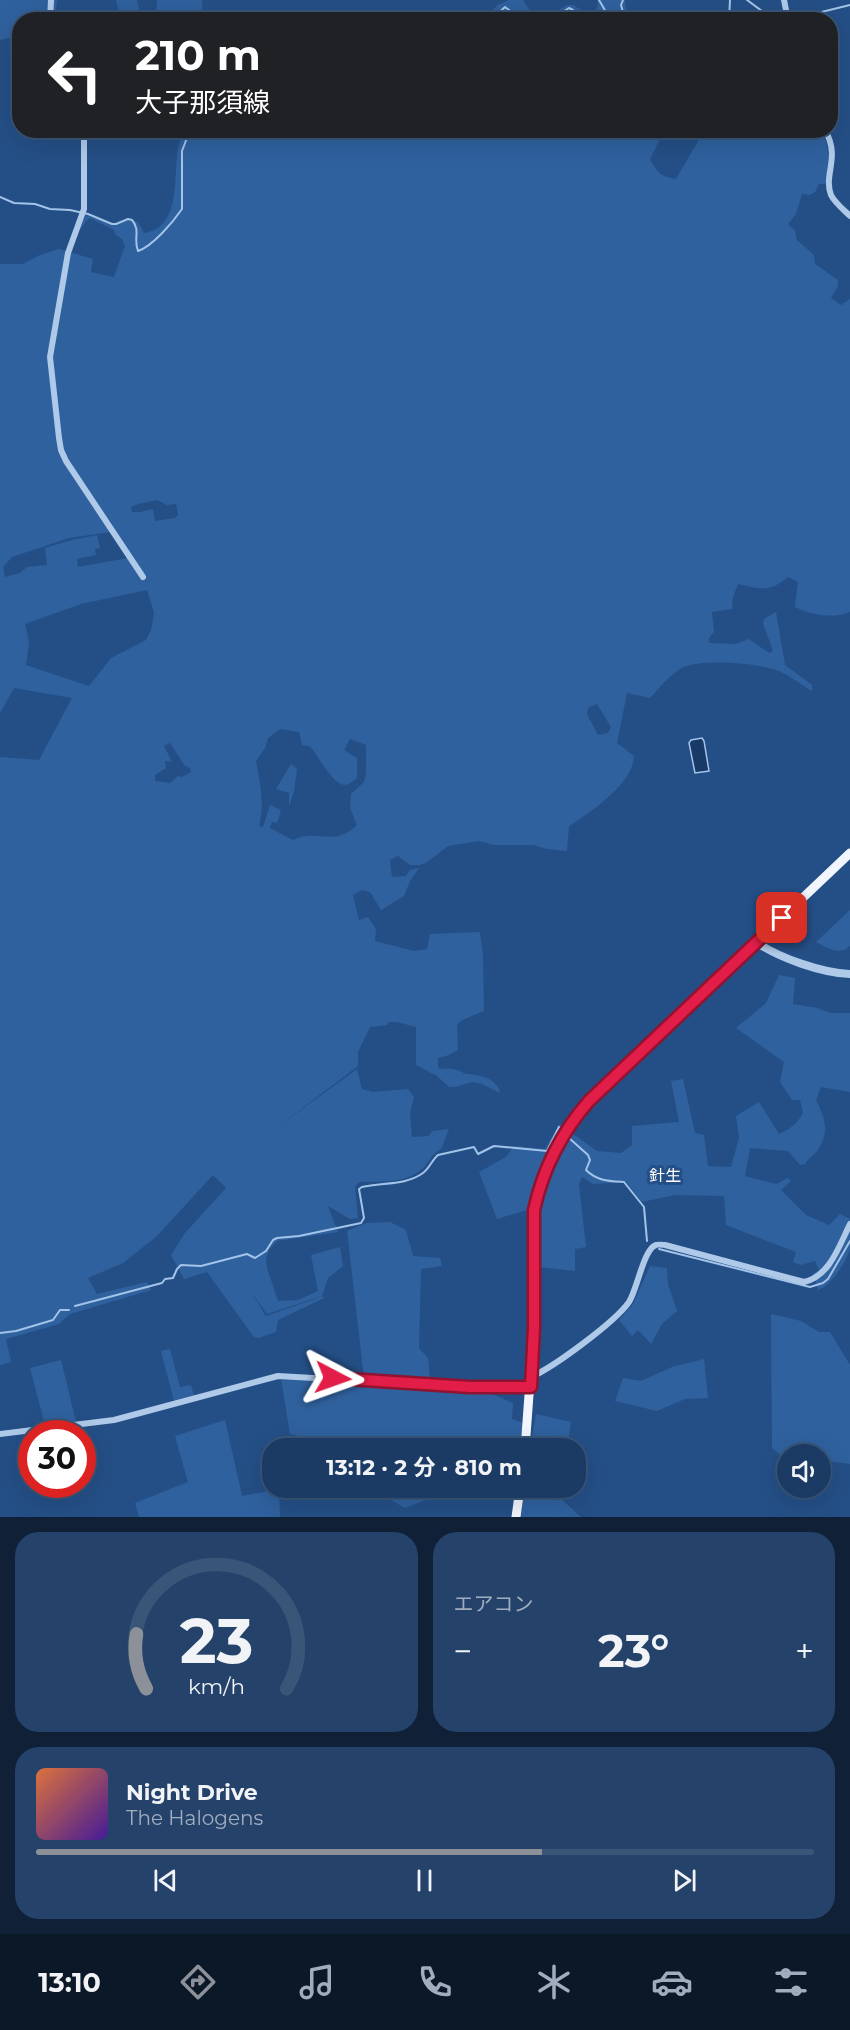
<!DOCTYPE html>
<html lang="ja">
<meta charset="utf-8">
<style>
:root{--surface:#1b3b64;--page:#24426a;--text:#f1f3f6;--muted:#a0adbf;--line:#395578;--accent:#8c9099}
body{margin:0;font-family:Montserrat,"Noto Sans JP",sans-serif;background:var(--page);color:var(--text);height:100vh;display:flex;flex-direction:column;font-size:22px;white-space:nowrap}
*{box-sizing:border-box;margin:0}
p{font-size:20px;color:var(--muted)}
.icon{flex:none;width:33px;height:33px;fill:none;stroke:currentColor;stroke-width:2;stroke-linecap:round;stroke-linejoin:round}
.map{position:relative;height:1517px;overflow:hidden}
.sheet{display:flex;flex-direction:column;gap:15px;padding:15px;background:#0f2037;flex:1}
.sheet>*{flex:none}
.guide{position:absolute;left:12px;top:12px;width:826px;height:126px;border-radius:24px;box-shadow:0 6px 24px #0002,0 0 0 2px var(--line);background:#202124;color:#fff;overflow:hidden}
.buttons{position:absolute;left:777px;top:1444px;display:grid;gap:12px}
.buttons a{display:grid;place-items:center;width:54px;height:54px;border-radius:50%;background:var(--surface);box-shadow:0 6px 24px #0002,0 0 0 2px var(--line);font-size:30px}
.speed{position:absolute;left:18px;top:1420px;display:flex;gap:12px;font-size:30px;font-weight:700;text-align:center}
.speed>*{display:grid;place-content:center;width:78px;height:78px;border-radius:50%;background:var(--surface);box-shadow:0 6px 24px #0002,0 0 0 2px var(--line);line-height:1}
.speed .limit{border:9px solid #d22;background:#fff;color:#111}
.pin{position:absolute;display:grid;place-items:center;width:51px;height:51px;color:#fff;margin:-26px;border-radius:12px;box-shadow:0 3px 9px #0006}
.me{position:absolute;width:66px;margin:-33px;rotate:94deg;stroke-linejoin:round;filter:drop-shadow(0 0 4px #0008)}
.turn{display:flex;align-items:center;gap:21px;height:126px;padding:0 24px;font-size:27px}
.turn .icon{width:78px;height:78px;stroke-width:2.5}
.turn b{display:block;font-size:42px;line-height:51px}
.big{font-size:45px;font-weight:700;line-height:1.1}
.sheet .widget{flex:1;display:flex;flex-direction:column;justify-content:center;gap:9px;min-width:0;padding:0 21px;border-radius:24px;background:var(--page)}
.sheet .dial{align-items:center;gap:0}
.dial svg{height:156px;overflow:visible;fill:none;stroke:var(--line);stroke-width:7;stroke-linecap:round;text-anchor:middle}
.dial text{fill:var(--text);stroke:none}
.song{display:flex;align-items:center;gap:18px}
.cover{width:72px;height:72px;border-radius:9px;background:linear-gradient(135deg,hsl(20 70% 55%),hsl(260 70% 35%))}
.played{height:6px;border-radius:3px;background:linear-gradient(90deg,var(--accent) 65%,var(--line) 65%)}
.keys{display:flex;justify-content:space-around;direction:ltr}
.heat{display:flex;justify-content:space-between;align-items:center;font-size:33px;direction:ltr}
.sheet .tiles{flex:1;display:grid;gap:15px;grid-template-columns:1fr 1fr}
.widget:last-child{grid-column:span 2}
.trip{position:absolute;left:262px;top:1438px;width:324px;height:60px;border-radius:24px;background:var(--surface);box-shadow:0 6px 24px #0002,0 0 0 2px var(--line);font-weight:700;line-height:60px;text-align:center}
.menu{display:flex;height:96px;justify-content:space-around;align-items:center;background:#0b1828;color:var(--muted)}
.menu .icon{width:42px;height:42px}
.menu .active{color:var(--accent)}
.menu b{font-size:27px;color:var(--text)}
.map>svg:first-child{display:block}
.green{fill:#2f619e;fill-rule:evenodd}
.water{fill:#193a66;stroke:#a3c4e9;stroke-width:1.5}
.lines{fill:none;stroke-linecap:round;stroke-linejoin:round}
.stream{stroke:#a3c4e9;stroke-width:2}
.minor{stroke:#afc9e9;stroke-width:6}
.tertiary{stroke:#afc9e9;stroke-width:8}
.primary{stroke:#f1f6fe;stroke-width:9}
.route-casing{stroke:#92132f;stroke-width:15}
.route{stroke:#e11d48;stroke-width:10}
.labels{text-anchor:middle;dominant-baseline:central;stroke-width:6;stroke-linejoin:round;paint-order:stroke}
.neighbourhood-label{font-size:16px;fill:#fff;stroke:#244f86}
</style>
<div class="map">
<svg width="850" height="1517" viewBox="0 0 850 1517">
<rect width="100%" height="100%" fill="#244f86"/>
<!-- green -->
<g class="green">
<path d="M0,0h57l-2,19 -35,1 -1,16 -19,4z"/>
<path d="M116,0h21c1,12 7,17 19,16l1,-16h45v10l-8,5 -19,-3 -10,7h-47l1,-7z"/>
<path d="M509,0h14l12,19h-53l16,-14z"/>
<path d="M597,0h28l1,9 20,7 4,3h-106l23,-14h6l15,9 8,-3 2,-8z"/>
<path d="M820,130c12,17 8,36 5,54h-6l-4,8 -5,3 -8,-1 -6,20 -8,10 7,7 2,9 17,15 1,9 23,16v6l-7,12 10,7 9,-6v313c-17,7 -39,3 -55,-5l3,-25 -10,-5c-20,16 -26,12 -50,7l-5,13 -1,12 -20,3 2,20 -5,6v5l27,1 13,-5 20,14 4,-2 -10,-28 1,-4 12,-7 9,53 27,20v6c-12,-7 -24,-17 -36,-21 -20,-7 -78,-12 -96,-1 -12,8 -21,19 -30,29l-23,-5 -10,50 17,13c-1,28 -43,56 -65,70l-2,25 -20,-2 -14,-4h-39l-15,-4 -31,5 -22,17 -6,2h-10l-12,-9 -8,4 2,17 14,-1 4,-6 9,-2 -9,13 -6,15 -23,14 -11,-18 -8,-2 -9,5 6,25 9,-3 8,12 -1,12 39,10 13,-2 3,-15 50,-2 3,23 1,56 -22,9 -5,5 1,25 -9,5 -11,3v8l2,3c6,0 13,-1 19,2 5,1 4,3 9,3 13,2 26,3 32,17l-2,1 -16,-8 -9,-2 -18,5h-6l-12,-11 -21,-11v-38l-19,-5h-9l-1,3 -17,2 -12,25v14l-82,62 81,-59 5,20 11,3 35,-3 6,8 -4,16 2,24 17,-1 3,-5 17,-2 -8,20c-11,6 -11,13 -19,20 -17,15 -42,12 -63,13l-4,5 3,31 -8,1 -22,-13 10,26 -61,9 -8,9 -3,9 1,9 11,33 20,-1 20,-9 -7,-36 29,-8 3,19 -15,12 -6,18 -55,18 -15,-21 14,23 57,-20 1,2 -46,22 -2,12 -18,6 -5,-2 -46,-64 -23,7 -13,-24 14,-22 41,-45 -13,-13 -57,62 -33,26 -35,15 9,16 50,-12 4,8 -81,24 -11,10 -53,15 5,23 -11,3v-608l39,3 33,-62 -58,-10 -14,25v-449h23l17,-9 19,-6 34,10 -2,13 23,5 11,-31 -3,-7 -7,-5 -1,-4 -24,-12 -3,2 -9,13 8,-18 29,10 13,-5 10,2 6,11c38,-5 29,-57 34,-84 1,-6 3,-13 5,-18h481l-14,28c7,13 11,18 26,20l28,-48zM157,500l10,5 9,-1 2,11 -3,3 -20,3 -2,-12 -13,3h-8l-1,-5 7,-3zM111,532l17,26 -50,9 -1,-8 19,-4 -1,-6 5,-1 -3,-13 -25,5 -27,8 2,17 -20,2 -7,6 -15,4 -2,-10 9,-10 57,-19zM147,590l7,23 -3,17 -5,10 -35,18 -22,28 -63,-21 3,-23 -4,-18 56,-20zM597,704l14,23 -3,6 -10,2 -11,-21 1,-6zM280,729l19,3 3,13 8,1c8,10 23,39 35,39 5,-1 8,-4 12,-7v-20l-13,-8 6,-11 16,6v30l-2,7 -13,12 -1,14 7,17c-23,23 -40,3 -64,15l-23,-12 2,-6 5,1 4,-13 -11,-5 -7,22 -4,-1c6,-22 1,-43 -3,-65l9,-13 3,-10zM170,743l15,23 5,2 1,4 -9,5 -4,-1 -8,7 -15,-2v-6l11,-7 -1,-7 7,1 -8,-16z"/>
<path d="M291,764l6,5 -3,23 -5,14v-13l-13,-4z"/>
<path d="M850,910v36c-11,10 -23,2 -34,-4z"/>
<path d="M779,975l16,3 -2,26 24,4 14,5h19v79l-29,-5 -5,13c9,18 14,31 2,50 -4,6 -10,8 -13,14l-5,1 -12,-14 -38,-3 -5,28 31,8 12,-6 3,3 -10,9 25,25 23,10 11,-11 10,5c0,9 0,20 0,30 -3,12 -20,38 -32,41l-5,-16 6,-4 -4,-9 -15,4 -7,-3 3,-10 -70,-27 -2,-29 -49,-1 -33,7 -16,-20 -33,2 -11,-7 -3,7 7,63 -11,2v22l-37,-4 -8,-58 -33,10 -18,-47 27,-15 8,-11 31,3 14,-25 38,27 24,2 11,-8v-19l47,-4 -8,-41 12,-2 12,54 9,2 4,31 23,1 8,-29 -3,-22 23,-14 20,32c11,-5 18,-10 24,-21l-3,-13h-8l-12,-18 4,-20 -48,-34 30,-25z"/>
<path d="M390,1222l16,8 7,26 27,2 2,8 -21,3 -2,79 9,10 2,22 -66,-2 -17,-147 19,-8z"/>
<path d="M650,1266l17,2 1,16 9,27 -15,13 -11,20 -13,-14 -6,6 -13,-16 14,-16z"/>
<path d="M771,1314l30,7 18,11h11l20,33v99l-29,-4 -1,-5h-40l-8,-7z"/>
<path d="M170,1349l10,38 11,-2 3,11 -20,5 -13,-50z"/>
<path d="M704,1359l4,39 -23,1 -28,12 -42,-10 8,-23 18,3 31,-14z"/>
<path d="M61,1360l15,62 -31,3 -15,-57z"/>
<path d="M281,1379l209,14 23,10 -1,16 11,4 -4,26h-192l-9,-8 -28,-7z"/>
<path d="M536,1414l35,8 -4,27h-37z"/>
<path d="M225,1420l17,76 37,-7 1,28h-141l-4,-14 53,-21 -13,-46z"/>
<path d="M370,1488h83l-4,3 -44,17z"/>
<path d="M525,1488h35l-1,9 22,20h-60z"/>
</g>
<!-- water -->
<path class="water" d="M702,738l2,3 5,30 -14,2 -6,-30 2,-3z"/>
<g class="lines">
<!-- stream -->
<g class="stream">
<path d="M599,0l7,12 -3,8"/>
<path d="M623,0l-2,5 2,7 20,8"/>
<path d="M747,0l27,20"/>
<path d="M491,20l14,-13 8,6v7"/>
<path d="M550,20l19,-12 4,2 2,10"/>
<path d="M729,20l1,-20"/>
<path d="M789,20l61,-15"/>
<path d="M0,197l14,6 21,1 15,5 20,1 18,4 24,10h4l12,-5 4,1c9,10 1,19 6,31 15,-5 35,-29 44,-42v-58l8,-21"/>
<path d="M569,1138l19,17 2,5 -4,10c11,11 23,11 38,12l20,25 3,34"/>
<path d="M659,1249l151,38 13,-4 5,-4 22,-38"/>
<path d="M75,1306l87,-23 3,-4 8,-1 4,-9 4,-4 20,1 46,-12 8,4 11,-7 7,-11 4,-2 22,-2 62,-13 3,-5 -5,-29 3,-2c20,-5 43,-1 61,-14 6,-4 9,-13 15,-18l36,-8 4,7 16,-8 53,5 12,-24"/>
<path d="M0,1333l16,-2 37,-11 7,-10h9"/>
</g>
<!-- minor -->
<g class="minor">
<path d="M784,0l4,20"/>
<path d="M50,20l1,-20"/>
<path d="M84,130v79l-16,44 -18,104 9,81 2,12 5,11 77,116"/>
<path d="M825,130c16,28 -2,44 6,65 4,8 13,15 19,21"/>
<path d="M531,1377c23,-10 84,-55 98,-75 8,-12 15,-54 27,-57 1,-1 8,0 9,0l139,37c26,-6 35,-36 46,-58"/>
<path d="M0,1434l114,-14 164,-44 192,11h61"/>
</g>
<!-- tertiary -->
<path class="tertiary" d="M756,942c23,16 66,31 94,32"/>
<!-- primary -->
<g class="primary">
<path d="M525,1449l9,-122v-117c9,-41 27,-77 55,-109l261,-248"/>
<path d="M516,1517l4,-29"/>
</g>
</g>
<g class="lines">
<defs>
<path id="route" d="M333,1378l137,9h61l3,-60v-117c9,-41 27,-77 55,-109l193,-183"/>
</defs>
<!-- route casing -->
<use href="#route" class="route-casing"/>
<!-- route -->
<use href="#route" class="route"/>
</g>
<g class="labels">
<!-- neighbourhood labels -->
<g class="neighbourhood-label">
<text x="665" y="1175">針生</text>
</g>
</g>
</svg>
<div class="buttons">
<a><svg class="icon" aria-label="sound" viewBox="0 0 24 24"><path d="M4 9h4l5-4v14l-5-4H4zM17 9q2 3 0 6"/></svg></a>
</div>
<div class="speed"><div class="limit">30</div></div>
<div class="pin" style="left:782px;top:918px;background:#d93025"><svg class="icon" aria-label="arrive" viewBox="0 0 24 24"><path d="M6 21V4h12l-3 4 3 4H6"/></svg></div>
<svg class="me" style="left:333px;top:1378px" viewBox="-20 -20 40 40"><path d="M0-17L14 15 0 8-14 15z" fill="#e11d48" stroke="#fff" stroke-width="4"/></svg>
<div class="trip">13:12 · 2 分 · 810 m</div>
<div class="guide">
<div class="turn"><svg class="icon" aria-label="left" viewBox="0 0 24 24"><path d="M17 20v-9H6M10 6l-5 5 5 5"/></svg><div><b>210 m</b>大子那須線</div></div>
</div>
</div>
<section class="sheet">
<div class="tiles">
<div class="widget dial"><svg viewBox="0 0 100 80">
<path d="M14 69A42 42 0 1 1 86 69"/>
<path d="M14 69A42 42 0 0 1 9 41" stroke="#8c9099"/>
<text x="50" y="56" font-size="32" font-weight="700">23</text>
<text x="50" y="72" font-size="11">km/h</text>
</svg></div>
<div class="widget"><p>エアコン</p>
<div class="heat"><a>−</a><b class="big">23°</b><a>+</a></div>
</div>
<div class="widget">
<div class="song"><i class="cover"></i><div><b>Night Drive</b><p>The Halogens</p></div></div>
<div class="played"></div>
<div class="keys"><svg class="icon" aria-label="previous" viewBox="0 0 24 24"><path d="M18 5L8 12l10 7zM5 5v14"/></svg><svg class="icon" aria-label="pause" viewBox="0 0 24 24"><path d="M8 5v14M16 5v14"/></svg><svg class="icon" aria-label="next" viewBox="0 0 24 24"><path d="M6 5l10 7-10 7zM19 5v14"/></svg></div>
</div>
</div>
</section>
<nav class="menu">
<b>13:10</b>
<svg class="icon active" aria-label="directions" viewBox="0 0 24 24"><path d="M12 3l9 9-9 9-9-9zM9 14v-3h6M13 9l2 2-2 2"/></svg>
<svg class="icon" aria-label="music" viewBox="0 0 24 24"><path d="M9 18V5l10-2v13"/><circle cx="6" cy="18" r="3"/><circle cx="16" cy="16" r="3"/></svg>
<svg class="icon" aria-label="phone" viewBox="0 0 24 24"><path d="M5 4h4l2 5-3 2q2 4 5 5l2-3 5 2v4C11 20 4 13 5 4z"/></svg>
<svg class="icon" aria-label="climate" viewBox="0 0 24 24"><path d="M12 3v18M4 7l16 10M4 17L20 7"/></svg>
<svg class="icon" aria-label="car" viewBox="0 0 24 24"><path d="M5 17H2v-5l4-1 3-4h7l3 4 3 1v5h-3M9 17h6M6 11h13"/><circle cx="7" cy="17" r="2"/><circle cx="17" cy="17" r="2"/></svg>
<svg class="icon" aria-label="filters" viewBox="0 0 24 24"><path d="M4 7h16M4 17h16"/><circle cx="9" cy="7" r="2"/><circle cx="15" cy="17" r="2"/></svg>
</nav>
